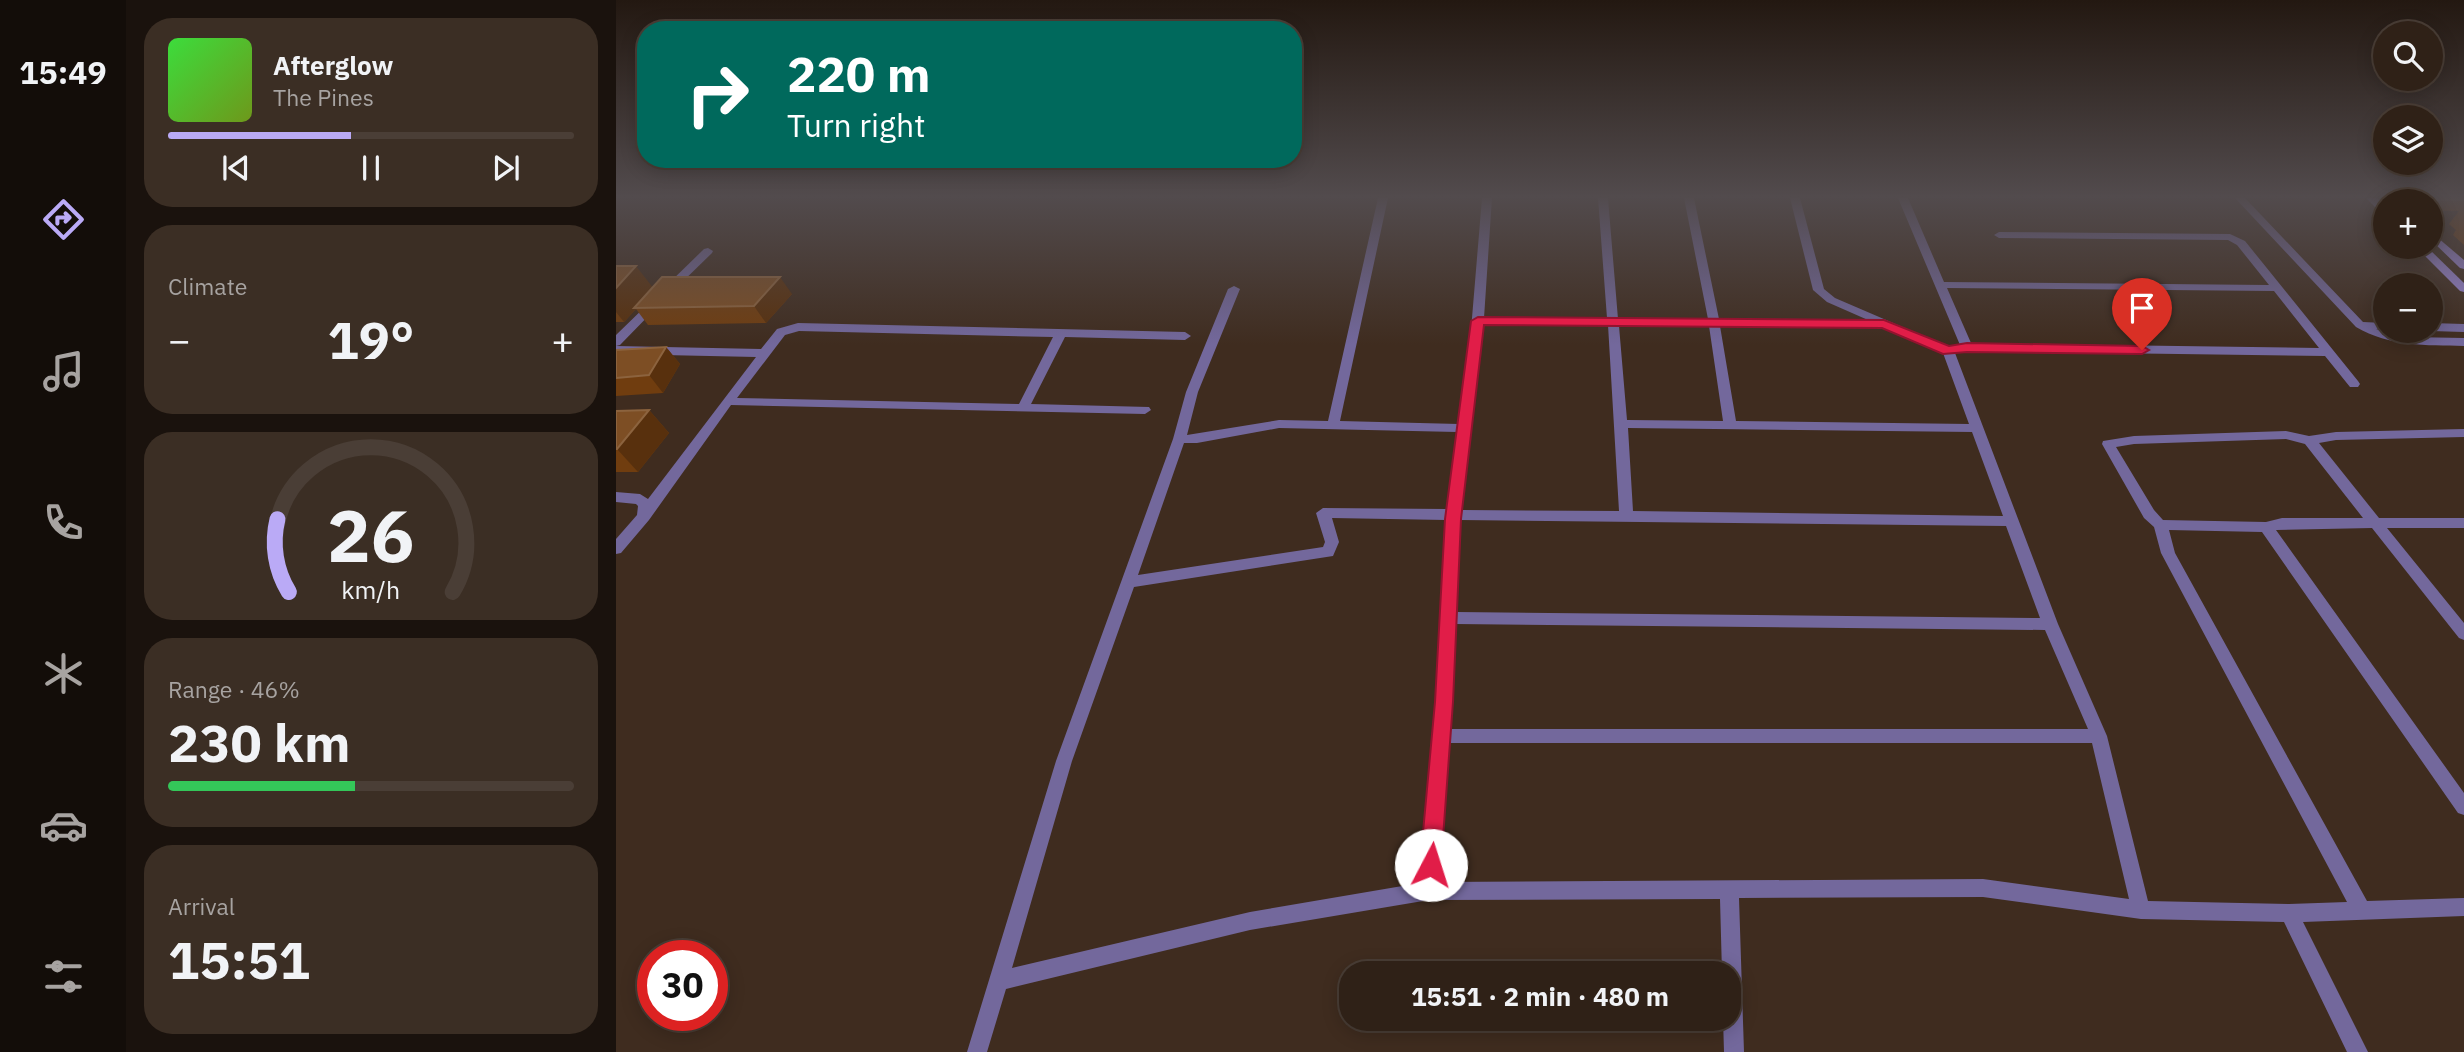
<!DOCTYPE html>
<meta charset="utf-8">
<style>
:root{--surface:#2f2117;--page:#3b2e24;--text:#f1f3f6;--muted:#a7a3a1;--line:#4a3e36;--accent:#baaaf6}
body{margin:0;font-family:"IBM Plex Sans",sans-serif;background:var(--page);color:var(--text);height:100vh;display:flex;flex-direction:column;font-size:26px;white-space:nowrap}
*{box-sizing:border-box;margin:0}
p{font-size:23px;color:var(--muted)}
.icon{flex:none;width:38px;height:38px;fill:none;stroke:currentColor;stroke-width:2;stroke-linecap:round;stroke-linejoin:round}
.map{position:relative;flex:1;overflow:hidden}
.drawer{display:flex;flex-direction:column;gap:18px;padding:18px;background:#1a120d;width:490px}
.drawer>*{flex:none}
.top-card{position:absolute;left:21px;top:21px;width:665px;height:147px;border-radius:28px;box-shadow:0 4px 18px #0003,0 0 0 2px var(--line);background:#00695c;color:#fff;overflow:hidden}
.buttons{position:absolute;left:1757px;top:21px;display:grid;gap:14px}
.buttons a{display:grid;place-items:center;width:70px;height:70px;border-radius:50%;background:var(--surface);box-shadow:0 4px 18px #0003,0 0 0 2px var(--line);font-size:35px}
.speed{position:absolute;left:21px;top:940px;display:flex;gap:14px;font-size:35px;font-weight:700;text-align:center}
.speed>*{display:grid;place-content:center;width:91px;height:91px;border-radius:50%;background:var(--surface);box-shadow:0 4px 18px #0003,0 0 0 2px var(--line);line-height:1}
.speed .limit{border:10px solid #d22;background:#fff;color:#111}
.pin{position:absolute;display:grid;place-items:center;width:60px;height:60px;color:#fff;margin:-72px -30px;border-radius:50% 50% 50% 0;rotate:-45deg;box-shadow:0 0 7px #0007}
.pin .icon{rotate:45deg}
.me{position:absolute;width:77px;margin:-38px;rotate:5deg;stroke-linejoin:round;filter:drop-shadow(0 0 5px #0008)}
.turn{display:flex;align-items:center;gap:24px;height:147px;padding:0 35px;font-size:32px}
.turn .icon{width:91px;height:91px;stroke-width:2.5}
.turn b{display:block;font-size:49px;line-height:60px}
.big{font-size:52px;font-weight:700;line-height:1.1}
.drawer .card{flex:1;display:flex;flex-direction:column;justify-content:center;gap:10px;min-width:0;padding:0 24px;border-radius:28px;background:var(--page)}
.drawer .dial{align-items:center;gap:0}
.dial svg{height:182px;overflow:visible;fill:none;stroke:var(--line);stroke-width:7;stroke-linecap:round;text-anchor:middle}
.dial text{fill:var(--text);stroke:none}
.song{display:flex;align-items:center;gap:21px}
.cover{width:84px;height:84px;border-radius:10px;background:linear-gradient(135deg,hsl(120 70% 55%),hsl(80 70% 35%))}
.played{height:7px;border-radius:4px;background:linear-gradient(90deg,var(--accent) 45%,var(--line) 45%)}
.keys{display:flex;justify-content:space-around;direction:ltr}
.heat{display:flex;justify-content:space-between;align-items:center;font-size:38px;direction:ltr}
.charge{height:10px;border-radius:5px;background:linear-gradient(90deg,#34c759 46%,var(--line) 0)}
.trip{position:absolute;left:723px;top:961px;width:402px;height:70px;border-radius:28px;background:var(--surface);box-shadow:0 4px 18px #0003,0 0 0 2px var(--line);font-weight:700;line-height:70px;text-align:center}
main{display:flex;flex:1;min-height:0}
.tab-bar{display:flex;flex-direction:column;width:126px;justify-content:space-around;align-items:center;background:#130d09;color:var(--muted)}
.tab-bar .icon{width:49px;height:49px}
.tab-bar .active{color:var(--accent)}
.tab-bar b{font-size:32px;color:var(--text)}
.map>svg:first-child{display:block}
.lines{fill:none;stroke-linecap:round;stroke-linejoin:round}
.minor{fill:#73689c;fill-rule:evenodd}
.secondary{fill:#9986d8;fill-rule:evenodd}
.wall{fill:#703d0f}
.shaded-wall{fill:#58300d}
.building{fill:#7d4e24;stroke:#8c633e;stroke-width:2}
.route{fill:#e11d48;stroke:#92132f;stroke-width:2}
</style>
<main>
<nav class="tab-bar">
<b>15:49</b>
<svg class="icon active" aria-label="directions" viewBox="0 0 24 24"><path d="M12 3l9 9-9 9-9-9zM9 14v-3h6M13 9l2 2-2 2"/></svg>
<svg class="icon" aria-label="music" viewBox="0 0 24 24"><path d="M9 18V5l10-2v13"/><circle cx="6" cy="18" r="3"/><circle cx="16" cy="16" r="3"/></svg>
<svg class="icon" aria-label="phone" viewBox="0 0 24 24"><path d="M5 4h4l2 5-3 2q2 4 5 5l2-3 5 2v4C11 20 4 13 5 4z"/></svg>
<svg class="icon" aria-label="climate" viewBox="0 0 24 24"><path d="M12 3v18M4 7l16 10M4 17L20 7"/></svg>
<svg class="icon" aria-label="car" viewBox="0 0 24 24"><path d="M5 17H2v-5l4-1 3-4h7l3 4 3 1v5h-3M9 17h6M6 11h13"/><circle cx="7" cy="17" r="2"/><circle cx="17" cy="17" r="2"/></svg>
<svg class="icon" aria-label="filters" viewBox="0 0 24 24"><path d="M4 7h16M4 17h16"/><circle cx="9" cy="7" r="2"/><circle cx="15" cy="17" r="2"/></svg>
</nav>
<section class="drawer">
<div class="card">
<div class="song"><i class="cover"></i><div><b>Afterglow</b><p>The Pines</p></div></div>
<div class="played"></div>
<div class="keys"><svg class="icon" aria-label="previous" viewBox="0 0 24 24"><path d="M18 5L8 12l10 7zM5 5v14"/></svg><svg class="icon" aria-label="pause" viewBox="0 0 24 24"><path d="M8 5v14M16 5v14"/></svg><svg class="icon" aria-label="next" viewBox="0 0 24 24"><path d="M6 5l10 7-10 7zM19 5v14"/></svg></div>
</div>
<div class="card"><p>Climate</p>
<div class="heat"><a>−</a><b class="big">19°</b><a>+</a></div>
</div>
<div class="card dial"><svg viewBox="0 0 100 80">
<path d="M14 69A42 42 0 1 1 86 69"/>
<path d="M14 69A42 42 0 0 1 9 37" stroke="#baaaf6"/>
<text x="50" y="56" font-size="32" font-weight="700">26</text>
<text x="50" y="72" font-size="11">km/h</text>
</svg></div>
<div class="card"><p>Range · 46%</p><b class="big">230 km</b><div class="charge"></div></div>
<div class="card"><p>Arrival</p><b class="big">15:51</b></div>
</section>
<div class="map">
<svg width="1848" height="1052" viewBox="0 0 1848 1052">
<rect width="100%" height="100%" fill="#3f2c1f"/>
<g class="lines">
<!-- minor -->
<g class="minor">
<path d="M762,198h10l-48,223 119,3 13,-106 10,-120h10l-8,120h123l-9,-120h10l10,121h90l-24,-121h10l25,121 149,1 -41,-18 -14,-12 -23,-92h10l24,91 11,9 114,49 11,-2 -62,-147h10l36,84 325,3 -32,-40 -9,-5 -229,-2 -5,-3 5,-3 231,2 15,7 113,140 2,3 -2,3h-8l-25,-31 -358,-5 -12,2 103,271 49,112 41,165 141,3 58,-2 -186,-349 -7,-26 -10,-9 -42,-74 1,-3 31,-5 152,-5 23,5 27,-4 128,-3v8l-128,3 -17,3 60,75h85v10h-77l77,95v17l-5,-2 -87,-110 -96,2 188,263v22l-6,-2 -196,-281 -93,-2 6,23 192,348 97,-3v18l-161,6 65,130h-21l-63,-130 -143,-3 -158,-22 -244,1 5,154h-20l-1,-34h6v-45h-7l-2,-74 -291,1 -179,30 -244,59 -19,63h-20l89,-291 117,-322 13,-47 42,-103 6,-3 6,3 -42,103 -11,43 92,-15 49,1zM1331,288l327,3 45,57 -348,-5zM867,325h125l11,186 -158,-1zM1003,326h90l14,95 -96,-1zM1104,326l155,2 5,-2 63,27 26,71 -233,-3zM663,428l178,4 -10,77 -124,-1 -7,5 9,29 -2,5 -185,28 46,-132h13zM1012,428l344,4 31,84 -370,-5zM1670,439l19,5 58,74h-81l-16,4 -103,-2 -9,-10 -38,-63 18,-3zM716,518l114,2 -10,182 -16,181 -170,29 -238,56 60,-207 62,-174 199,-31 6,-14zM844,520l546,6 34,92 -584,-6zM839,624l590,6 43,99h-638zM833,743h643l37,156 -146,-20 -544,3z"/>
<path d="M1619,198h10l118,124 22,1v6h-9l34,8 54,1v8c-38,-1 -74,1 -108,-19z"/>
<path d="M92,248l5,3 -1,2 -39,38h-8v-4l39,-38z"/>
<path d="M39,300l6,3 -2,2 -39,40 -4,1v-11l35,-34z"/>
<path d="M182,323l387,9 6,4 -6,4 -120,-3 -34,67 118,3 2,3 -6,4 -414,-9 -82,115 -28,33 -5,1v-15l21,-24 1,-9 -2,-2 -20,-2v-10l24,2 8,5 108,-142 -140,-3v-8l145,3 16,-20zM183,331l254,6 -34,67 -282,-6 48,-63z"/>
<path d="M1815,323l33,1v8l-33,-1z"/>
</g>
<!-- secondary -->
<g class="secondary">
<path d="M1750,198h11l8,8v8l-4,-1z"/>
<path d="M1769,198h11l3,3h-11z"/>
<path d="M1815,232l33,28v9l-4,-1 -29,-28z"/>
<path d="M1800,247h11l37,36v9l-4,-1z"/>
</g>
</g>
<!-- wall -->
<g class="wall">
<path d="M1794,198h54v47l-11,-10 3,-5 -7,-6 10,-13h-28v-10h-17z"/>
<path d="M0,266l36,21 140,7 -26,29 -118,2 -12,-16 -12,13h-8z"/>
<path d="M50,347l14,17 -17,29 -47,3v-46z"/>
<path d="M33,410l20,23 -31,39h-22v-61z"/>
</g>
<!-- shaded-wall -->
<g class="shaded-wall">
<path d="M20,266l18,23 -20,19 2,1 -12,13 -8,-10v-24z"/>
<path d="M164,277l12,17 -26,29 -12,-17z"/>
<path d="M50,347l14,17 -17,29 -14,-18z"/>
<path d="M33,410l20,23 -31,39 -21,-23z"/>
</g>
<!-- building -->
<g class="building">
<path d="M1815,198h33v2h-30z"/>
<path d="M0,266h20l-20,22z"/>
<path d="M46,277h118l-26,29 -120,2z"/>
<path d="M50,347l-17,28 -33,3v-28z"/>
<path d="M33,410l-32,39h-1v-38z"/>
</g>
<!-- sky -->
<linearGradient id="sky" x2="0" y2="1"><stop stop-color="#231811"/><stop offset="0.57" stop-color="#524b4d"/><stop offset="1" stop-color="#524b4d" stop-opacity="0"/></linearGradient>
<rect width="1848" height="345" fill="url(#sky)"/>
<!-- route -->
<path class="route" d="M862,317l406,3 65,26 18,-3 175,3 7,4 -7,4 -175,-2 -24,2 -61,-26 -398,-3 -23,194 -8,183 -12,163 -3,7 -7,3 -8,-3 -3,-7 15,-163 10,-183 26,-198z"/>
</svg>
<div class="buttons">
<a><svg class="icon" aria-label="search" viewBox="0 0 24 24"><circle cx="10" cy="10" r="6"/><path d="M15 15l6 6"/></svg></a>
<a><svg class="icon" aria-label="layers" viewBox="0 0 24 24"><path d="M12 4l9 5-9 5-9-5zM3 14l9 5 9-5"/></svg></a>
<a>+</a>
<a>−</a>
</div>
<div class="speed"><div class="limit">30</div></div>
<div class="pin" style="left:1526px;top:350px;background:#d93025"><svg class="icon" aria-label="arrive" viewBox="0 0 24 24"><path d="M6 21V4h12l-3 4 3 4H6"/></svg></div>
<svg class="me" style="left:815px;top:865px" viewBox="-20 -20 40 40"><circle r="19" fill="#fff"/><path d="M0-13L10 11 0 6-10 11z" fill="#e11d48"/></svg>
<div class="trip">15:51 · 2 min · 480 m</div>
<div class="top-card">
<div class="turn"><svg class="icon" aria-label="right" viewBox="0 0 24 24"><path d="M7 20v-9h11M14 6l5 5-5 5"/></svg><div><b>220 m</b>Turn right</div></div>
</div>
</div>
</main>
